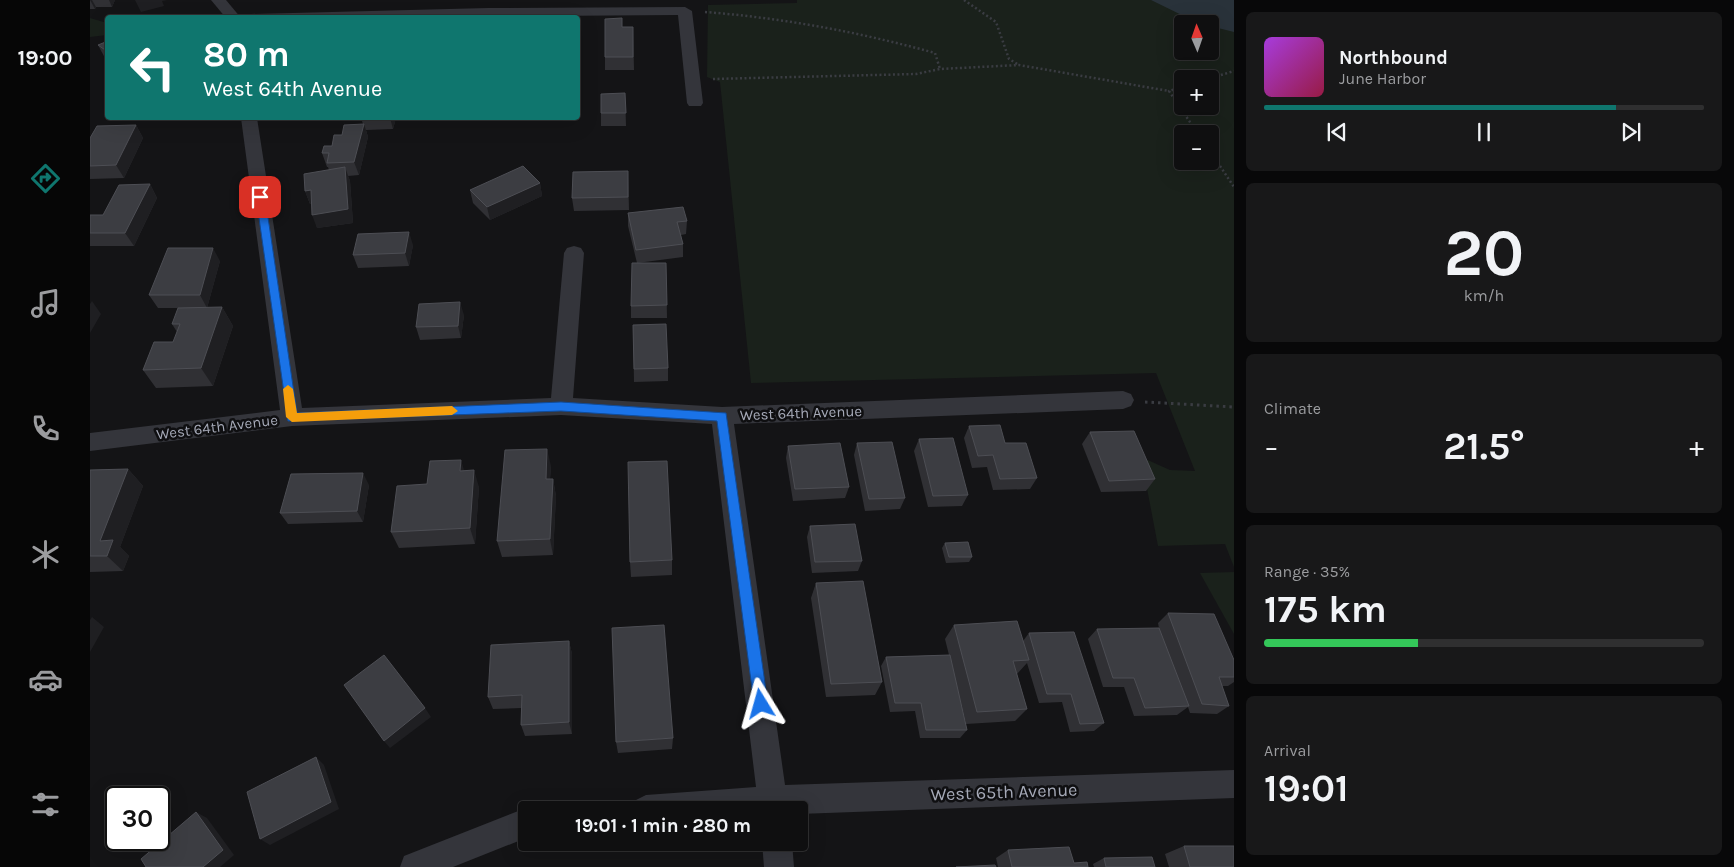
<!DOCTYPE html>
<meta charset="utf-8">
<style>
:root{--surface:#0f0f10;--page:#181819;--text:#f1f3f6;--muted:#9b9c9f;--line:#2f2f30;--accent:#0f766e}
body{margin:0;font-family:Karla,sans-serif;background:var(--page);color:var(--text);height:100vh;display:flex;flex-direction:column;font-size:19px;white-space:nowrap}
*{box-sizing:border-box;margin:0}
p{font-size:16px;color:var(--muted)}
.icon{flex:none;width:28px;height:28px;fill:none;stroke:currentColor;stroke-width:2;stroke-linecap:round;stroke-linejoin:round}
.map{position:relative;flex:1;overflow:hidden}
.sheet{display:flex;flex-direction:column;gap:12px;padding:12px;background:#080809;width:500px}
.sheet>*{flex:none}
.guide{position:absolute;left:15px;top:15px;width:475px;height:105px;border-radius:5px;box-shadow:0 5px 20px #0002,0 0 0 1px var(--line);background:#0f766e;color:#fff;overflow:hidden}
.needle{width:32px;rotate:358deg}
.buttons{position:absolute;left:1084px;top:15px;display:grid;gap:10px}
.buttons a{display:grid;place-items:center;width:45px;height:45px;border-radius:5px;background:var(--surface);box-shadow:0 5px 20px #0002,0 0 0 1px var(--line);font-size:25px}
.speed{position:absolute;left:15px;top:786px;display:flex;gap:10px;font-size:25px;font-weight:700;text-align:center}
.speed>*{display:grid;place-content:center;width:65px;height:65px;border-radius:50%;background:var(--surface);box-shadow:0 5px 20px #0002,0 0 0 1px var(--line);line-height:1}
.speed .limit{border:2px solid #111;border-radius:8px;background:#fff;color:#111}
.pin{position:absolute;display:grid;place-items:center;width:42px;height:42px;color:#fff;margin:-21px;border-radius:10px;box-shadow:0 2px 8px #0006}
.me{position:absolute;width:55px;margin:-28px;rotate:352deg;stroke-linejoin:round;filter:drop-shadow(0 0 4px #0008)}
.turn{display:flex;align-items:center;gap:18px;height:105px;padding:0 15px;font-size:22px}
.turn .icon{width:65px;height:65px;stroke-width:2.5}
.turn b{display:block;font-size:35px;line-height:42px}
.big{font-size:38px;font-weight:700;line-height:1.1}
.sheet .widget{flex:1;display:flex;flex-direction:column;justify-content:center;gap:8px;min-width:0;padding:0 18px;border-radius:8px;background:var(--page)}
.sheet .dial{align-items:center;gap:0}
.dial b{font-size:65px;line-height:1}
.song{display:flex;align-items:center;gap:15px}
.cover{width:60px;height:60px;border-radius:8px;background:linear-gradient(135deg,hsl(280 70% 55%),hsl(340 70% 35%))}
.played{height:5px;border-radius:2px;background:linear-gradient(90deg,var(--accent) 80%,var(--line) 80%)}
.keys{display:flex;justify-content:space-around;direction:ltr}
.heat{display:flex;justify-content:space-between;align-items:center;font-size:28px;direction:ltr}
.charge{height:8px;border-radius:4px;background:linear-gradient(90deg,#34c759 35%,var(--line) 0)}
.trip{position:absolute;left:428px;top:801px;width:290px;height:50px;border-radius:5px;background:var(--surface);box-shadow:0 5px 20px #0002,0 0 0 1px var(--line);font-weight:700;line-height:50px;text-align:center}
main{display:flex;flex:1;min-height:0}
.menu{display:flex;flex-direction:column;width:90px;justify-content:space-around;align-items:center;background:#060606;color:var(--muted)}
.menu .icon{width:35px;height:35px}
.menu .selected{color:var(--accent)}
.menu b{font-size:22px;color:var(--text)}
.map>svg:first-child{display:block}
.green{fill:#1a211b;fill-rule:evenodd}
.water{fill:#29323a}
.lines{fill:none;stroke-linecap:round;stroke-linejoin:round}
.path-far1{stroke:#3a3c42;stroke-width:2.5;stroke-dasharray:2 2.5;stroke-linecap:butt}
.path{stroke:#3a3c42;stroke-width:3;stroke-dasharray:2.5 4;stroke-linecap:butt}
.street{fill:#34353b;fill-rule:evenodd}
.wall{fill:#303034}
.shaded-wall{fill:#1f1f22}
.building{fill:#3c3d42;stroke:#4d4e54}
.route{fill:#1a73e8;stroke:#114b97}
.slow{fill:#f59e0b}
.labels{text-anchor:middle;dominant-baseline:central;stroke-width:5;stroke-linejoin:round;paint-order:stroke}
.street-label{font-size:15px;fill:#a5a9b7;stroke:#0f0f11}
.near-street-label{font-size:18px;fill:#a5a9b7;stroke:#0f0f11}
</style>
<main>
<nav class="menu">
<b>19:00</b>
<svg class="icon selected" aria-label="directions" viewBox="0 0 24 24"><path d="M12 3l9 9-9 9-9-9zM9 14v-3h6M13 9l2 2-2 2"/></svg>
<svg class="icon" aria-label="music" viewBox="0 0 24 24"><path d="M9 18V5l10-2v13"/><circle cx="6" cy="18" r="3"/><circle cx="16" cy="16" r="3"/></svg>
<svg class="icon" aria-label="phone" viewBox="0 0 24 24"><path d="M5 4h4l2 5-3 2q2 4 5 5l2-3 5 2v4C11 20 4 13 5 4z"/></svg>
<svg class="icon" aria-label="climate" viewBox="0 0 24 24"><path d="M12 3v18M4 7l16 10M4 17L20 7"/></svg>
<svg class="icon" aria-label="car" viewBox="0 0 24 24"><path d="M5 17H2v-5l4-1 3-4h7l3 4 3 1v5h-3M9 17h6M6 11h13"/><circle cx="7" cy="17" r="2"/><circle cx="17" cy="17" r="2"/></svg>
<svg class="icon" aria-label="filters" viewBox="0 0 24 24"><path d="M4 7h16M4 17h16"/><circle cx="9" cy="7" r="2"/><circle cx="15" cy="17" r="2"/></svg>
</nav>
<div class="map">
<svg width="1144" height="867" viewBox="0 0 1144 867">
<rect width="100%" height="100%" fill="#141416"/>
<!-- green -->
<g class="green">
<path d="M707,0h437v567l-9,-23 -67,2 -17,-89 29,13 25,1 -39,-98 -405,10 -31,-301 -13,-5 1,-72 89,-2zM1092,24h28v27h-28zM1092,79h28v27h-28zM1092,134h28v27h-28z"/>
<path d="M0,18l17,5v12l-17,2z"/>
<path d="M1144,572v62l-34,-61z"/>
</g>
<!-- water -->
<path class="water" d="M1061,0h83v32l-24,-6v-2h-10z"/>
<g class="lines">
<!-- path-far1 -->
<g class="path-far1">
<path d="M874,0l32,22 13,37 10,6"/>
<path d="M615,12c78,6 154,20 230,41l5,16"/>
<path d="M623,79l203,-5 24,-5 79,-4 150,26"/>
<path d="M1118,79l26,-8"/>
<path d="M1092,87l-13,4 29,43"/>
<path d="M1120,151l24,36"/>
</g>
<!-- path -->
<path class="path" d="M1055,402l89,5"/>
<!-- street -->
<g class="street">
<path d="M121,0h15l15,18h-15z"/>
<path d="M595,7l7,4 11,92 -2,3h-12l-2,-3 -9,-88 -434,3 7,-4 237,-6z"/>
<path d="M151,118h16l45,290 249,-10 13,-145 3,-5 7,-2 7,2 3,5 -11,145 149,9 401,-16 8,3 3,6 -3,6 -8,3 -389,15 51,361 449,-15v28l-435,16v-4h-168l5,-10 10,-5 110,-8 -44,-363 -151,-9 -269,11 -202,25v-18l190,-23z"/>
<path d="M436,808l4,2h-4v28l-73,29h-53l4,-11z"/>
<path d="M672,842h30l2,25h-30z"/>
</g>
</g>
<!-- wall -->
<g class="wall">
<path d="M0,0h25l-3,7h-16l-1,2h-5z"/>
<path d="M533,27h10l1,43h-29v-13z"/>
<path d="M18,41v19l-3,-2 -7,-13z"/>
<path d="M535,93l1,33h-25v-13z"/>
<path d="M238,118h29l-1,2 -26,1z"/>
<path d="M271,118h35l-3,11 -27,1 2,7 -9,38 -11,1 2,5 3,42 -36,5 -5,-24h-2l-5,-13 24,-21 -1,-3h-1l-5,-14 10,-7 10,-11 21,-11z"/>
<path d="M46,125l7,13 -19,40 -34,1v-41z"/>
<path d="M538,171l1,39 -55,1 -2,-13z"/>
<path d="M450,183l2,13 -52,24 -17,-17 -3,-13z"/>
<path d="M60,184l7,14 -23,48h-44v-31h13z"/>
<path d="M538,213l59,8 -1,13 -5,1 2,9v13l-46,6 -9,-37z"/>
<path d="M323,245l-4,21 -51,2 -5,-13z"/>
<path d="M130,261l-13,47 15,-1 11,19 -20,60 -57,2 -13,-18 30,-28 4,-10 -5,-8 29,-16h-43l-9,-13z"/>
<path d="M576,263l1,55h-36v-12z"/>
<path d="M374,315l-3,23 -41,2 -4,-13z"/>
<path d="M543,325l35,43v13l-34,1z"/>
<path d="M879,426l36,17 32,35 -7,11 -37,1 -6,-23 -15,1 -8,-30z"/>
<path d="M1000,432l65,47 -9,12 -45,1 -19,-48z"/>
<path d="M829,439l49,56 -6,11 -34,1 -14,-56z"/>
<path d="M767,443l48,55 -5,11 -35,2 -11,-56z"/>
<path d="M698,446l61,41 -4,11 -52,3 -7,-43z"/>
<path d="M461,466l-1,13h3l3,17 -3,59 -51,2 -5,-16z"/>
<path d="M38,469l15,17 -23,61 9,9 -6,15 -33,1v-102z"/>
<path d="M374,471l15,16 -4,57 -76,4 -8,-16 36,-48z"/>
<path d="M279,485l-6,37 -75,2 -8,-11z"/>
<path d="M720,526l52,35 -4,10 -46,2 -5,-36z"/>
<path d="M855,543l27,14 -3,5 -23,1 -4,-15z"/>
<path d="M582,560v15l-41,2 -1,-15z"/>
<path d="M726,583l66,99 -7,13 -49,2 -15,-99z"/>
<path d="M1078,613l66,47v22l-6,4h-6l7,20 -12,8 -27,-1 -2,-6 -11,8 -43,1 -10,-29h-21l-15,-48 9,-10 62,-1 -1,-5z"/>
<path d="M864,625l69,16 6,-8 75,90 -10,8 -24,1 -8,-30 -23,1 -12,-40 -10,11 10,35 -12,12 -49,3 -6,-27 7,33 -7,8h-40l-5,-27 -25,1 -9,-46 5,-9 63,-2 -4,-16z"/>
<path d="M479,641l3,13v80l-47,2 -4,-11v-17l-28,1 -5,-12z"/>
<path d="M583,738l-1,11 -54,4 -2,-11z"/>
<path d="M1094,846l50,21h-65l-4,-13z"/>
<path d="M918,850l66,13 14,4h-90l-2,-9z"/>
<path d="M1014,858l51,9h-61l-1,-3z"/>
</g>
<!-- shaded-wall -->
<g class="shaded-wall">
<path d="M0,0h2l4,7 -1,2z"/>
<path d="M19,0h6l-3,7z"/>
<path d="M45,0h32l-5,1 2,5 -23,6z"/>
<path d="M300,118h6l-3,11z"/>
<path d="M274,124l4,13 -9,38 -5,-13z"/>
<path d="M46,125l7,13 -19,40 -8,-13z"/>
<path d="M255,167l5,14 3,42 -36,5 -5,-13z"/>
<path d="M450,183l2,13 -52,24 -3,-13z"/>
<path d="M60,184l7,14 -23,48 -9,-13z"/>
<path d="M221,190l5,13 -6,1 -5,-13z"/>
<path d="M319,232l4,13 -4,21 -4,-13z"/>
<path d="M123,248l7,13 -13,47 -7,-13z"/>
<path d="M2,301l9,13 -11,19v-29z"/>
<path d="M370,302l4,13 -3,23 -3,-12z"/>
<path d="M132,307l11,19 -20,60 -12,-18z"/>
<path d="M457,449l4,17 -2,30 -3,-17z"/>
<path d="M371,460l5,17 -6,-6z"/>
<path d="M38,469l15,17 -23,61 9,9 -6,15 -16,-15 -7,-15z"/>
<path d="M384,470l5,17 -4,57 -5,-16z"/>
<path d="M273,473l6,12 -6,37 -6,-11z"/>
<path d="M463,479l3,17 -3,59 -3,-16z"/>
<path d="M2,617l12,10 -14,25v-32z"/>
<path d="M479,641l3,13v80l-3,-12z"/>
<path d="M335,708l6,9 -41,31 -6,-7z"/>
<path d="M226,757l8,8 15,44 -69,36 -10,-6z"/>
<path d="M106,812l11,6 27,37 -14,12h-17z"/>
</g>
<!-- building -->
<g class="building">
<path d="M532,18v9h11v30h-28v-38z"/>
<path d="M18,41v11l-10,-7z"/>
<path d="M535,93l1,20h-25v-19z"/>
<path d="M274,124l-10,38 -27,1 2,-10h-7l2,-7h8l2,-11h8l2,-10z"/>
<path d="M46,125l-20,40 -26,1v-28l7,-12z"/>
<path d="M433,166l17,17 -53,24 -17,-17z"/>
<path d="M255,167l3,42 -36,6 -1,-25 -6,1 -1,-17z"/>
<path d="M538,171v26l-56,1 1,-26z"/>
<path d="M60,184l-25,49h-35v-18h13l16,-30z"/>
<path d="M593,207l4,14 -10,1 6,22 -47,6 -8,-37z"/>
<path d="M319,232l-4,21 -52,2 5,-21z"/>
<path d="M78,248h45l-13,47h-51z"/>
<path d="M542,263h34l1,42 -36,1z"/>
<path d="M370,302l-2,24 -42,1 3,-23z"/>
<path d="M132,307l-21,61 -58,2 11,-28h19l7,-18h-8l6,-16z"/>
<path d="M576,324l2,44 -34,1 -1,-44z"/>
<path d="M910,425l5,18h21l11,35 -37,1 -7,-24 -15,1 -9,-30z"/>
<path d="M1044,431l21,48 -46,2 -19,-49z"/>
<path d="M863,438l15,57 -35,1 -14,-57z"/>
<path d="M802,442l13,56 -36,1 -12,-56z"/>
<path d="M750,443l9,44 -54,2 -7,-43z"/>
<path d="M457,449l-1,30h7l-3,60 -53,2 8,-91z"/>
<path d="M371,460l-1,11 14,-1 -4,58 -79,4 6,-46 30,-2 3,-23z"/>
<path d="M577,461l5,99 -42,2 -2,-100z"/>
<path d="M38,469l-28,72 13,-1 -6,16h-17v-86z"/>
<path d="M273,473l-6,38 -77,2 11,-39z"/>
<path d="M765,524l7,37 -47,1 -5,-36z"/>
<path d="M878,542l4,15h-23l-4,-14z"/>
<path d="M773,581l19,101 -51,2 -15,-101z"/>
<path d="M1078,613l46,1 20,46v17h-15l10,29 -27,-2z"/>
<path d="M927,621l12,39 -16,1 14,48 -50,3 -23,-87z"/>
<path d="M574,625l9,113 -57,4 -4,-114z"/>
<path d="M1069,628l30,78 -44,2 -11,-30h-21l-16,-49z"/>
<path d="M984,632l30,91 -24,1 -9,-30h-24l-18,-61z"/>
<path d="M479,641v81l-48,3 1,-30 -34,2 3,-52z"/>
<path d="M294,655l41,53 -41,33 -40,-56z"/>
<path d="M860,655l17,75h-41l-5,-27h-26l-9,-46z"/>
<path d="M226,757l15,45 -71,37 -13,-47z"/>
<path d="M106,812l27,38 -20,17h-57l-5,-8z"/>
<path d="M1094,846h50v21h-44z"/>
<path d="M979,847l5,16 13,-1 1,5h-76l-4,-17z"/>
<path d="M1062,857l3,10h-49l-2,-9z"/>
<path d="M905,865l1,2h-40z"/>
</g>
<!-- route -->
<path class="route" d="M170,194l5,3 32,216 264,-11 165,11 42,291 -2,5 -5,2 -5,-2 -2,-5 -37,-283 -156,-10 -273,10 -32,-224z"/>
<!-- slow -->
<path class="slow" d="M198,385l5,4 4,24 155,-7 6,5 -6,4 -160,7 -6,-5 -3,-28z"/>
<g class="labels">
<!-- street labels -->
<g class="street-label">
<text transform="translate(711 413) rotate(-2)">West 64th Avenue</text>
<text transform="translate(127 427) rotate(-7)">West 64th Avenue</text>
</g>
<!-- near-street labels -->
<g class="near-street-label">
<text transform="translate(914 792) rotate(-2)">West 65th Avenue</text>
</g>
</g>
</svg>
<div class="buttons">
<a><svg class="needle" viewBox="-14 -14 28 28"><path d="M0-13l5 13h-10z" fill="#e53935"/><path d="M0 13l5-13h-10z" fill="#9b9c9f"/></svg></a>
<a>+</a>
<a>−</a>
</div>
<div class="speed"><div class="limit">30</div></div>
<div class="pin" style="left:170px;top:197px;background:#d93025"><svg class="icon" aria-label="arrive" viewBox="0 0 24 24"><path d="M6 21V4h12l-3 4 3 4H6"/></svg></div>
<svg class="me" style="left:671px;top:704px" viewBox="-20 -20 40 40"><path d="M0-17L14 15 0 8-14 15z" fill="#1a73e8" stroke="#fff" stroke-width="4"/></svg>
<div class="trip">19:01 · 1 min · 280 m</div>
<div class="guide">
<div class="turn"><svg class="icon" aria-label="left" viewBox="0 0 24 24"><path d="M17 20v-9H6M10 6l-5 5 5 5"/></svg><div><b>80 m</b>West 64th Avenue</div></div>
</div>
</div>
<section class="sheet">
<div class="widget">
<div class="song"><i class="cover"></i><div><b>Northbound</b><p>June Harbor</p></div></div>
<div class="played"></div>
<div class="keys"><svg class="icon" aria-label="previous" viewBox="0 0 24 24"><path d="M18 5L8 12l10 7zM5 5v14"/></svg><svg class="icon" aria-label="pause" viewBox="0 0 24 24"><path d="M8 5v14M16 5v14"/></svg><svg class="icon" aria-label="next" viewBox="0 0 24 24"><path d="M6 5l10 7-10 7zM19 5v14"/></svg></div>
</div>
<div class="widget dial"><b>20</b><p>km/h</p></div>
<div class="widget"><p>Climate</p>
<div class="heat"><a>−</a><b class="big">21.5°</b><a>+</a></div>
</div>
<div class="widget"><p>Range · 35%</p><b class="big">175 km</b><div class="charge"></div></div>
<div class="widget"><p>Arrival</p><b class="big">19:01</b></div>
</section>
</main>
